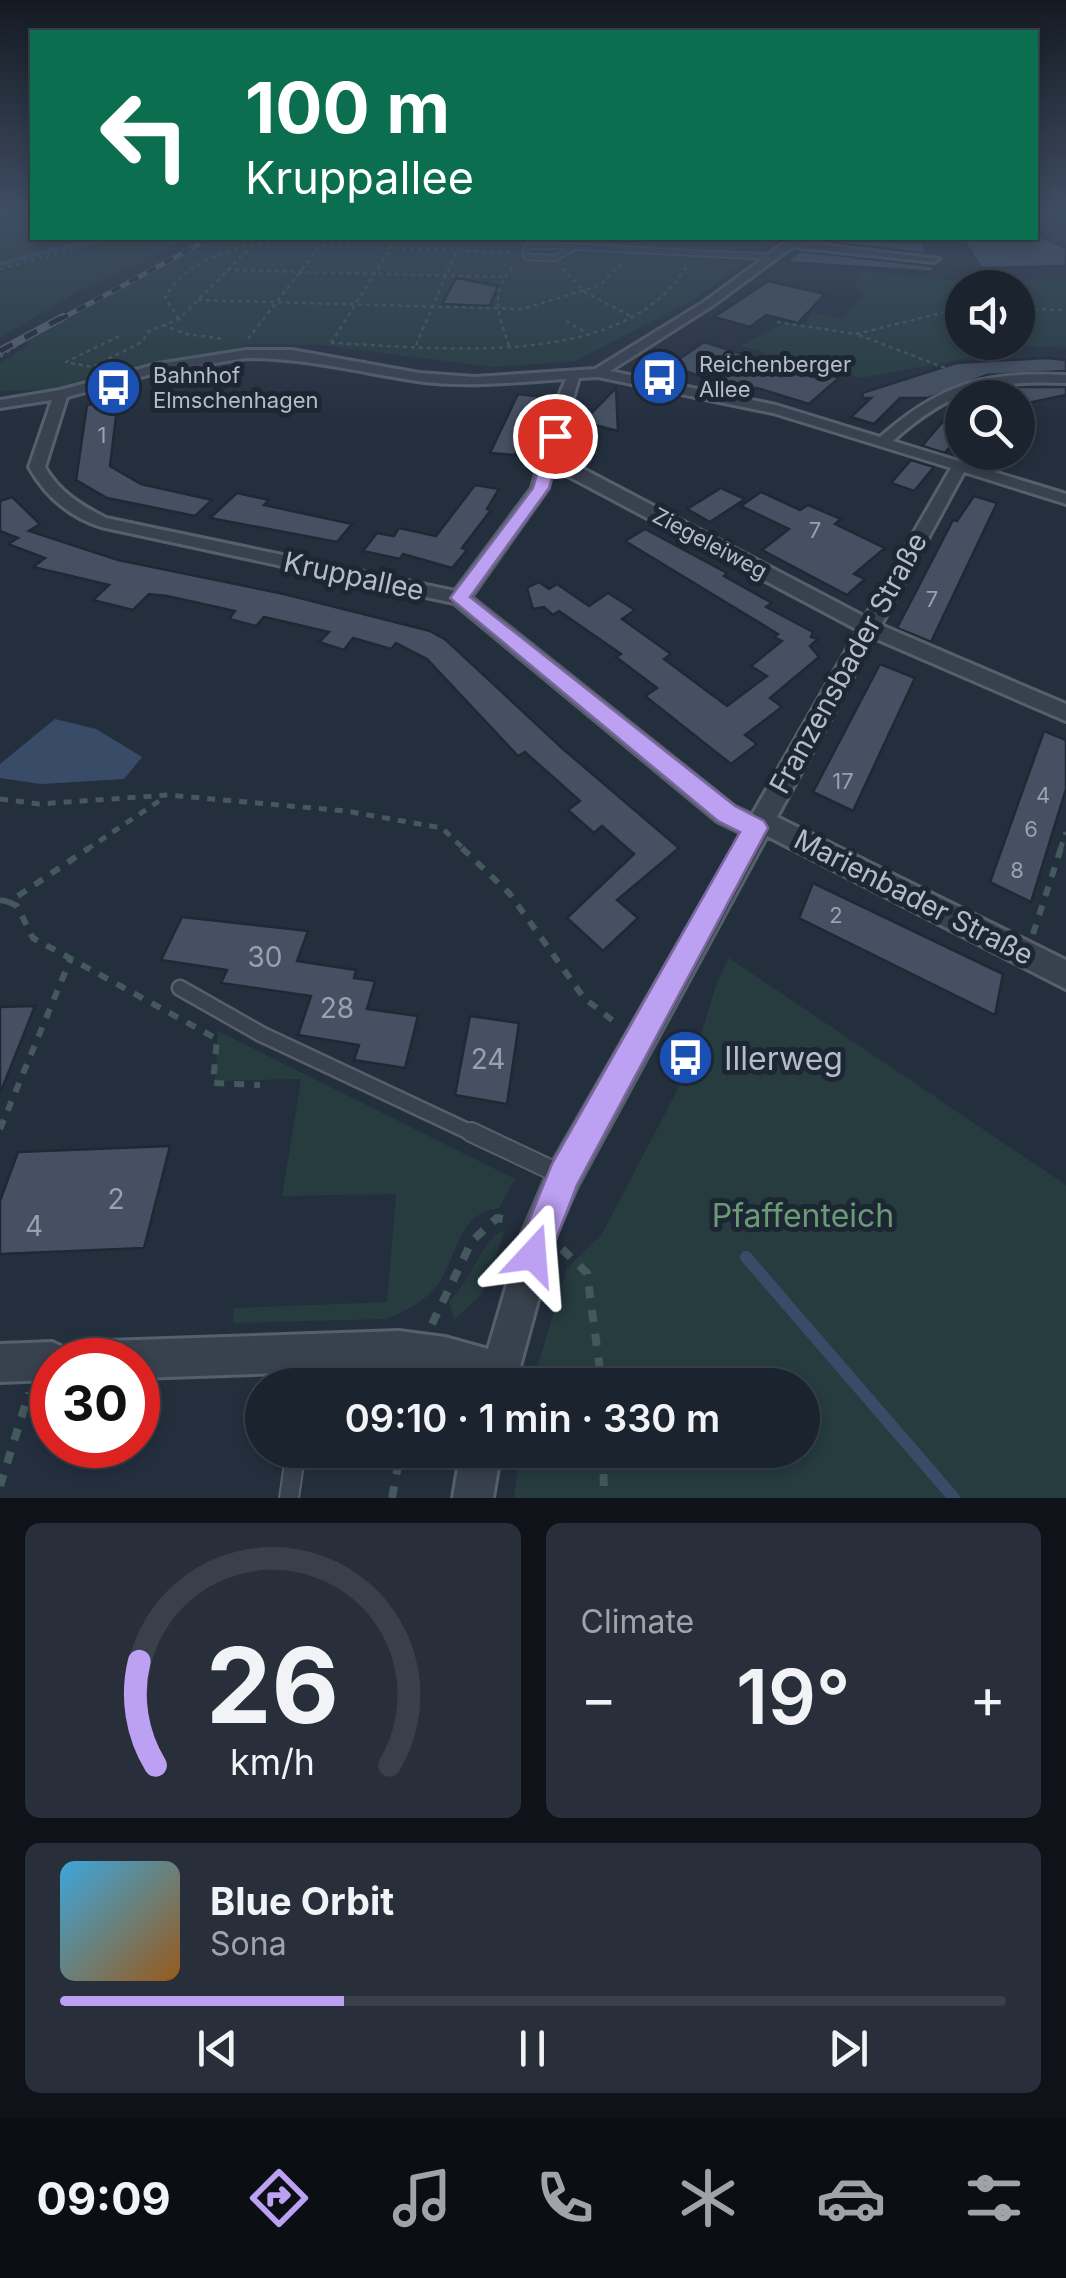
<!DOCTYPE html>
<meta charset="utf-8">
<style>
:root{--surface:#1b232e;--page:#282f3a;--text:#f1f3f6;--muted:#a0a4aa;--line:#39404a;--accent:#bca0f2}
body{margin:0;font-family:Inter,sans-serif;background:var(--page);color:var(--text);height:100vh;display:flex;flex-direction:column;font-size:38px;white-space:nowrap}
*{box-sizing:border-box;margin:0}
p{font-size:32px;color:var(--muted)}
.icon{flex:none;width:55px;height:55px;fill:none;stroke:currentColor;stroke-width:2;stroke-linecap:round;stroke-linejoin:round}
.map{position:relative;height:1498px;overflow:hidden}
.side{display:flex;flex-direction:column;gap:25px;padding:25px;background:#0f1319;flex:1}
.side>*{flex:none}
.guide{position:absolute;left:30px;top:30px;width:1008px;height:210px;border-radius:0px;box-shadow:0 5px 15px #0003,0 0 0 2px var(--line);background:#0b6e4f;color:#fff;overflow:hidden}
.tools{position:absolute;left:945px;top:270px;display:grid;gap:20px}
.tools a{display:grid;place-items:center;width:90px;height:90px;border-radius:50%;background:var(--surface);box-shadow:0 5px 15px #0003,0 0 0 2px var(--line);font-size:50px}
.speed{position:absolute;left:30px;top:1338px;display:flex;gap:20px;font-size:50px;font-weight:700;text-align:center}
.speed>*{display:grid;place-content:center;width:130px;height:130px;border-radius:50%;background:var(--surface);box-shadow:0 5px 15px #0003,0 0 0 2px var(--line);line-height:1}
.speed .limit{border:15px solid #d22;background:#fff;color:#111}
.pin{position:absolute;display:grid;place-items:center;width:85px;height:85px;color:#fff;margin:-42px;border:5px solid #fff;border-radius:50%;box-shadow:0 2px 10px #0007}
.me{position:absolute;width:110px;margin:-55px;rotate:19deg;stroke-linejoin:round;filter:drop-shadow(0 0 8px #0008)}
.turn{display:flex;align-items:center;gap:35px;height:210px;padding:0 50px;font-size:45px}
.turn .icon{width:130px;height:130px;stroke-width:2.5}
.turn b{display:block;font-size:70px;line-height:85px}
.big{font-size:75px;font-weight:600;line-height:1.1}
.side .card{flex:1;display:flex;flex-direction:column;justify-content:center;gap:15px;min-width:0;padding:0 35px;border-radius:15px;background:var(--page)}
.side .dial{align-items:center;gap:0}
.dial svg{height:260px;overflow:visible;fill:none;stroke:var(--line);stroke-width:7;stroke-linecap:round;text-anchor:middle}
.dial text{fill:var(--text);stroke:none}
.song{display:flex;align-items:center;gap:30px}
.cover{width:120px;height:120px;border-radius:15px;background:linear-gradient(135deg,hsl(200 70% 55%),hsl(30 70% 35%))}
.played{height:10px;border-radius:5px;background:linear-gradient(90deg,var(--accent) 30%,var(--line) 30%)}
.keys{display:flex;justify-content:space-around;direction:ltr}
.heat{display:flex;justify-content:space-between;align-items:center;font-size:55px;direction:ltr}
.side .tiles{flex:1;display:grid;gap:25px;grid-template-columns:1fr 1fr}
.card:last-child{grid-column:span 2}
.trip{position:absolute;left:245px;top:1368px;width:575px;height:100px;border-radius:50px;background:var(--surface);box-shadow:0 5px 15px #0003,0 0 0 2px var(--line);font-weight:600;line-height:100px;text-align:center}
.menu{display:flex;height:160px;justify-content:space-around;align-items:center;background:#0b0e12;color:var(--muted)}
.menu .icon{width:70px;height:70px}
.menu .on{color:var(--accent)}
.menu b{font-size:45px;color:var(--text)}
.map>svg:first-child{display:block}
.green{fill:#263c3f;fill-rule:evenodd}
.water{fill:#394c67}
.lines{fill:none;stroke-linecap:round;stroke-linejoin:round}
.stream-far1{stroke:#394c67;stroke-width:4}
.stream{stroke:#394c67;stroke-width:12}
.building{fill:#455162;stroke:#1f2835;stroke-width:2.5}
.service-far2-casing{stroke:#565f6c;stroke-width:8}
.service-far1-casing{stroke:#565f6c;stroke-width:19}
.service-casing{stroke:#565f6c;stroke-width:22}
.minor-casing{stroke:#565f6c;stroke-width:6}
.path-far3{stroke:#44595c;stroke-width:2.5;stroke-dasharray:4 4;stroke-linecap:butt}
.path-far2{stroke:#44595c;stroke-width:5;stroke-dasharray:8 8;stroke-linecap:butt}
.path-far1{stroke:#44595c;stroke-width:6;stroke-dasharray:10 10;stroke-linecap:butt}
.path{stroke:#44595c;stroke-width:8;stroke-dasharray:12 12;stroke-linecap:butt}
.service-far2{stroke:#38414e;stroke-width:5}
.service-far1{stroke:#38414e;stroke-width:14}
.service{stroke:#38414e;stroke-width:18}
.minor{fill:#38414e;fill-rule:evenodd}
.rail-far1-casing{stroke:#5a6575;stroke-width:5}
.rail-casing{stroke:#5a6575;stroke-width:8}
.rail-far1{stroke:#1d2633;stroke-width:4;stroke-dasharray:10;stroke-linecap:butt}
.rail{stroke:#1d2633;stroke-width:5;stroke-dasharray:14;stroke-linecap:butt}
.route{fill:#bca0f2;stroke:#7a689d;stroke-width:2.5}
.labels{text-anchor:middle;dominant-baseline:central;stroke-width:10;stroke-linejoin:round;paint-order:stroke}
.far-poi-label{font-size:22px;fill:#b4bcc9;stroke:#1d2633;text-anchor:start}
.number-label{font-size:22px;fill:#98a1af}
.far-street-label{font-size:22px;fill:#b4bcc9;stroke:#1d2633}
.street-label{font-size:28px;fill:#b4bcc9;stroke:#1d2633}
.near-number-label{font-size:28px;fill:#98a1af}
.near-poi-label{font-size:32px;fill:#b4bcc9;stroke:#1d2633;text-anchor:start}
.near-park-label{font-size:32px;fill:#6b9a76;stroke:#1d2633}
</style>
<div class="map">
<svg width="1066" height="1498" viewBox="0 0 1066 1498">
<rect width="100%" height="100%" fill="#242f3e"/>
<!-- green -->
<g class="green">
<path d="M0,213h32v25h156l-106,51 -82,49z"/>
<path d="M219,238h558l-83,62 -119,61 -82,6 -172,-22 -69,-1 -195,45 -57,2v-28l31,-19 -4,-2 101,-59z"/>
<path d="M861,271l77,9 128,-1v69l-35,-2 -169,32 -122,-32 45,-24 19,4 9,-14 30,7 20,-24 -8,-7zM962,288h56v54h-56z"/>
<path d="M729,958l337,227v313h-552l6,-48h282v-65h-270l35,-117 35,-34 92,-176 23,-76z"/>
<path d="M218,1031l297,148 -16,29c-42,5 -41,48 -61,76 -12,17 -34,28 -52,35l-153,4 1,-15 153,-6 9,-108 -114,2 19,-117 -86,2z"/>
<path d="M505,1230l-24,65 -27,25 -5,-19c22,-19 33,-63 56,-71z"/>
</g>
<!-- water -->
<path class="water" d="M55,719l41,10 46,28 -18,22 -83,5 -41,-6v-14z"/>
<g class="lines">
<!-- stream-far1 -->
<path class="stream-far1" d="M0,264l98,-26"/>
<!-- stream -->
<path class="stream" d="M746,1257l208,241"/>
</g>
<!-- building -->
<g class="building">
<path d="M1035,234l31,14v18l-85,2 -18,-29 72,-1z"/>
<path d="M816,238l107,5 4,11 -114,-14z"/>
<path d="M799,251l133,15 3,6 -149,-10z"/>
<path d="M456,278l42,8 -8,20 -48,-2z"/>
<path d="M768,281l57,13 -27,29 -32,-8 -16,12 -36,-10z"/>
<path d="M704,342l109,35 5,-5 21,6 -30,26 -52,-16 -14,2 -74,-24z"/>
<path d="M1046,358l20,2v11l-79,4 -59,23h-28l-26,26 -23,-7 20,-19h-8l-1,-5 94,-30z"/>
<path d="M1016,387h50v8l-48,10v-7h-51z"/>
<path d="M616,388l2,43 -35,-9z"/>
<path d="M518,394l26,3 -8,21h-6l-15,37 -25,-2z"/>
<path d="M962,399v33l-17,21 -23,-7z"/>
<path d="M118,400l-8,66 31,18 71,16 -17,16 -88,-18 -31,-18 11,-75z"/>
<path d="M911,460l23,7 -20,24 -23,-8z"/>
<path d="M475,485l24,4 -12,20 4,1 -29,38 5,2 -15,18 -49,-14 -3,5 -37,-8 14,-18 17,3 5,-8 37,8z"/>
<path d="M721,488l24,11 -35,23 -23,-13z"/>
<path d="M761,492l39,18 8,-5 33,14 -6,5 50,24 -31,26 11,5 -18,16 -85,-45 27,-21 -48,-23z"/>
<path d="M237,493l32,7 -5,5 88,19 -15,18 -127,-24z"/>
<path d="M974,496l23,7 -66,139 -34,-14 56,-108 4,1z"/>
<path d="M12,497l28,27 -11,7 89,29 166,34 146,37 16,9 117,109 116,99 -62,52 21,18 -35,33 -36,-33 67,-64 -32,-28 -8,7 -26,-23 12,-9 -55,-49 -7,4 -91,-97 -31,-16 -5,6 -38,-11 -9,12 -25,-8 10,-10 -65,-15 -8,9 -27,-7 6,-8 -68,-15 -18,-2 -16,16 -40,-10 16,-15 -76,-18 12,-9 -37,-14 10,-6 -18,-7v-30z"/>
<path d="M645,529l82,44 -3,3 48,27 -6,4 47,25 -2,5 7,2 -8,7 9,11 -49,41 12,9 -37,28 12,9 -26,20 -86,-68 12,-8 -41,-31 5,-3 -62,-43 -6,4 -9,-8 -11,2 -6,-21 12,-6 10,7 8,-5 32,22 19,-13 27,17 -13,9 49,35 -7,5 63,47 40,-30 -16,-10 31,-25 -8,-4 4,-3 -153,-93z"/>
<path d="M880,664l35,14 -62,133 -40,-19z"/>
<path d="M1044,731l22,9v49l-35,113 -41,-20z"/>
<path d="M813,883l190,91 -8,41 -196,-97z"/>
<path d="M182,917l126,14 -11,30 59,9 -2,8 21,3 -8,28 51,7 -13,52 -51,-8 5,-15 -61,-10 13,-39 -90,-13 6,-13 -66,-10z"/>
<path d="M35,1006l-34,85h-1v-84z"/>
<path d="M470,1016l49,7 -12,81 -52,-9z"/>
<path d="M170,1146l-26,102 -144,6v-53l18,-49z"/>
</g>
<g class="lines">
<defs>
<path id="service-far2" d="M570,250l-15,8 -28,-1 -2,-5 3,-6h33l214,11"/>
<path id="service-far1" d="M180,988l81,46 215,101"/>
<g id="service">
<path d="M471,1132l89,42"/>
<path d="M304,1385l3,-27"/>
<path d="M289,1498l7,-48"/>
</g>
<g id="minor">
<path d="M791,238h11l-3,4 140,17 -5,3 -142,-15 -80,59 -102,65 166,34 104,32c61,-54 106,-66 186,-62v8c-75,-3 -116,6 -173,58l173,53v10l-102,-32 -83,153 185,79v17l-192,-83 -97,179 289,143v29l-299,-153 -191,352 -20,46 -41,151h-38l-32,-10 -46,-6 -261,9v-18h-51l6,-13 13,-6 293,-10 46,6 43,12 34,-115 30,-70 190,-331 -25,-12 -263,-218 -353,-76c-31,-10 -56,-31 -72,-60l23,-67 -52,8v-8l60,-10 98,-26 88,-14h46l127,23 56,4 120,-8 109,-67zM246,358c59,0 113,14 171,23 49,7 99,1 149,-2l-14,34 -20,75 -77,103 -349,-73c-25,-13 -47,-26 -61,-51l22,-70 92,-25zM598,377l175,36 178,55 -86,149 -293,-154 -17,-4 24,-81zM553,468l305,162 -106,185 -17,-8 -264,-210 77,-109z"/>
<path d="M52,1342l13,6 5,12h-18v20l-52,2v-38z"/>
<path d="M461,1450h40l-8,48h-40z"/>
</g>
</defs>
<!-- service-far2 casing -->
<use href="#service-far2" class="service-far2-casing"/>
<!-- service-far1 casing -->
<use href="#service-far1" class="service-far1-casing"/>
<!-- service casing -->
<use href="#service" class="service-casing"/>
<!-- minor casing -->
<use href="#minor" class="minor-casing"/>
<!-- path-far3 -->
<g class="path-far3">
<path d="M258,244l14,4"/>
<path d="M562,268l23,24 47,25"/>
<path d="M0,269l114,-31"/>
<path d="M227,270l276,7"/>
<path d="M198,300l324,9 79,-24 20,-22"/>
<path d="M1018,309l48,1"/>
<path d="M179,319l-14,-21c18,-33 51,-43 85,-54"/>
<path d="M566,321l19,11"/>
<path d="M777,322l79,12 106,-26"/>
<path d="M163,325l23,9 39,5"/>
<path d="M859,335l102,39"/>
<path d="M119,336l-53,26 26,5 50,-25 7,-11 30,-12 76,-76 12,-5"/>
<path d="M248,339l72,-93 192,6"/>
<path d="M331,343c98,4 247,23 328,-44 12,-9 21,-24 30,-35"/>
<path d="M331,343l66,-105"/>
<path d="M416,345l46,-107"/>
<path d="M509,346c-11,-34 -21,-54 7,-82"/>
<path d="M0,357l24,-16"/>
</g>
<!-- path-far2 -->
<g class="path-far2">
<path d="M0,799l39,5 129,-9 178,16 96,17 23,22"/>
<path d="M86,850l79,-53"/>
<path d="M1060,850l6,-18"/>
</g>
<!-- path-far1 -->
<g class="path-far1">
<path d="M462,848l48,46 74,104 36,28"/>
<path d="M0,900l9,2 80,-54"/>
<path d="M9,902l8,4 16,32 184,101 -4,44 47,2"/>
<path d="M1033,934l28,-86"/>
<path d="M0,1129l71,-171"/>
</g>
<!-- path -->
<g class="path">
<path d="M562,1249l25,24 15,112"/>
<path d="M432,1324l40,-83 25,-23 17,3"/>
<path d="M603,1450l1,48"/>
<path d="M0,1486l29,-93"/>
<path d="M392,1498l9,-48"/>
</g>
<!-- service-far2 -->
<use href="#service-far2" class="service-far2"/>
<!-- service-far1 -->
<use href="#service-far1" class="service-far1"/>
<!-- service -->
<use href="#service" class="service"/>
<!-- minor -->
<use href="#minor" class="minor"/>
<defs>
<path id="rail-far1" d="M59,320l152,-82"/>
<path id="rail" d="M0,351l63,-34"/>
</defs>
<!-- rail-far1 casing -->
<use href="#rail-far1" class="rail-far1-casing"/>
<!-- rail casing -->
<use href="#rail" class="rail-casing"/>
<!-- rail-far1 -->
<use href="#rail-far1" class="rail-far1"/>
<!-- rail -->
<use href="#rail" class="rail"/>
</g>
<!-- sky -->
<linearGradient id="sky" x2="0" y2="1"><stop stop-color="#141a22"/><stop offset="0.5" stop-color="#3f4d63"/><stop offset="1" stop-color="#3f4d63" stop-opacity="0"/></linearGradient>
<rect width="1066" height="422" fill="url(#sky)"/>
<!-- route -->
<path class="route" d="M555,432l8,4 -14,52 -79,109 265,209 29,15 4,7 -191,357 -32,83 -12,5 -13,-5 -5,-13 37,-91 188,-332 -22,-11 -268,-223 83,-110 15,-52z"/>
<!-- icons -->
<defs>
<symbol id="bus-disc" viewBox="-11 -11 22 22"><circle r="9.5" fill="#1a4fb4" stroke="#1d2633"/><path d="M-5-6H5V4H4V6H2V4H-2V6H-4V4H-5ZM-3.5-4V0h7V-4ZM-3.5 1.2v1.5H-2V1.2ZM2 1.2v1.5H3.5V1.2Z" fill="#fff"/></symbol>
</defs>
<g fill-rule="evenodd">
<use href="#bus-disc" x="628" y="346" width="63" height="63"/>
<use href="#bus-disc" x="82" y="356" width="63" height="63"/>
<use href="#bus-disc" x="654" y="1026" width="63" height="63"/>
</g>
<g class="labels">
<!-- far-poi labels -->
<g class="far-poi-label">
<text x="699" y="364">Reichenberger<tspan x="699" dy="25">Allee</tspan></text>
<text x="153" y="375">Bahnhof<tspan x="153" dy="25">Elmschenhagen</tspan></text>
</g>
<!-- number labels -->
<g class="number-label">
<text x="102" y="435">1</text>
<text x="815" y="530">7</text>
<text x="932" y="599">7</text>
<text x="843" y="781">17</text>
<text x="1043" y="795">4</text>
<text x="1031" y="829">6</text>
<text x="1017" y="870">8</text>
<text x="836" y="915">2</text>
</g>
<!-- far-street labels -->
<g class="far-street-label">
<text transform="translate(710 543) rotate(28)">Ziegeleiweg</text>
</g>
<!-- street labels -->
<g class="street-label">
<text transform="translate(354 576) rotate(12)">Kruppallee</text>
<text transform="translate(848 663) rotate(-61)">Franzensbader Straße</text>
<text transform="translate(914 897) rotate(27)">Marienbader Straße</text>
</g>
<!-- near-number labels -->
<g class="near-number-label">
<text x="265" y="957">30</text>
<text x="337" y="1008">28</text>
<text x="488" y="1059">24</text>
<text x="116" y="1199">2</text>
<text x="34" y="1226">4</text>
</g>
<!-- near-poi labels -->
<g class="near-poi-label">
<text x="724" y="1058">Illerweg</text>
</g>
<!-- near-park labels -->
<g class="near-park-label">
<text x="803" y="1215">Pfaffenteich</text>
</g>
</g>
</svg>
<div class="tools">
<a><svg class="icon" aria-label="sound" viewBox="0 0 24 24"><path d="M4 9h4l5-4v14l-5-4H4zM17 9q2 3 0 6"/></svg></a>
<a><svg class="icon" aria-label="search" viewBox="0 0 24 24"><circle cx="10" cy="10" r="6"/><path d="M15 15l6 6"/></svg></a>
</div>
<div class="speed"><div class="limit">30</div></div>
<div class="pin" style="left:555px;top:436px;background:#d93025"><svg class="icon" aria-label="arrive" viewBox="0 0 24 24"><path d="M6 21V4h12l-3 4 3 4H6"/></svg></div>
<svg class="me" style="left:533px;top:1255px" viewBox="-20 -20 40 40"><path d="M0-17L14 15 0 8-14 15z" fill="#bca0f2" stroke="#fff" stroke-width="4"/></svg>
<div class="trip">09:10 · 1 min · 330 m</div>
<div class="guide">
<div class="turn"><svg class="icon" aria-label="left" viewBox="0 0 24 24"><path d="M17 20v-9H6M10 6l-5 5 5 5"/></svg><div><b>100 m</b>Kruppallee</div></div>
</div>
</div>
<section class="side">
<div class="tiles">
<div class="card dial"><svg viewBox="0 0 100 80">
<path d="M14 69A42 42 0 1 1 86 69"/>
<path d="M14 69A42 42 0 0 1 9 37" stroke="#bca0f2"/>
<text x="50" y="56" font-size="32" font-weight="700">26</text>
<text x="50" y="72" font-size="11">km/h</text>
</svg></div>
<div class="card"><p>Climate</p>
<div class="heat"><a>−</a><b class="big">19°</b><a>+</a></div>
</div>
<div class="card">
<div class="song"><i class="cover"></i><div><b>Blue Orbit</b><p>Sona</p></div></div>
<div class="played"></div>
<div class="keys"><svg class="icon" aria-label="previous" viewBox="0 0 24 24"><path d="M18 5L8 12l10 7zM5 5v14"/></svg><svg class="icon" aria-label="pause" viewBox="0 0 24 24"><path d="M8 5v14M16 5v14"/></svg><svg class="icon" aria-label="next" viewBox="0 0 24 24"><path d="M6 5l10 7-10 7zM19 5v14"/></svg></div>
</div>
</div>
</section>
<nav class="menu">
<b>09:09</b>
<svg class="icon on" aria-label="directions" viewBox="0 0 24 24"><path d="M12 3l9 9-9 9-9-9zM9 14v-3h6M13 9l2 2-2 2"/></svg>
<svg class="icon" aria-label="music" viewBox="0 0 24 24"><path d="M9 18V5l10-2v13"/><circle cx="6" cy="18" r="3"/><circle cx="16" cy="16" r="3"/></svg>
<svg class="icon" aria-label="phone" viewBox="0 0 24 24"><path d="M5 4h4l2 5-3 2q2 4 5 5l2-3 5 2v4C11 20 4 13 5 4z"/></svg>
<svg class="icon" aria-label="climate" viewBox="0 0 24 24"><path d="M12 3v18M4 7l16 10M4 17L20 7"/></svg>
<svg class="icon" aria-label="car" viewBox="0 0 24 24"><path d="M5 17H2v-5l4-1 3-4h7l3 4 3 1v5h-3M9 17h6M6 11h13"/><circle cx="7" cy="17" r="2"/><circle cx="17" cy="17" r="2"/></svg>
<svg class="icon" aria-label="filters" viewBox="0 0 24 24"><path d="M4 7h16M4 17h16"/><circle cx="9" cy="7" r="2"/><circle cx="15" cy="17" r="2"/></svg>
</nav>
